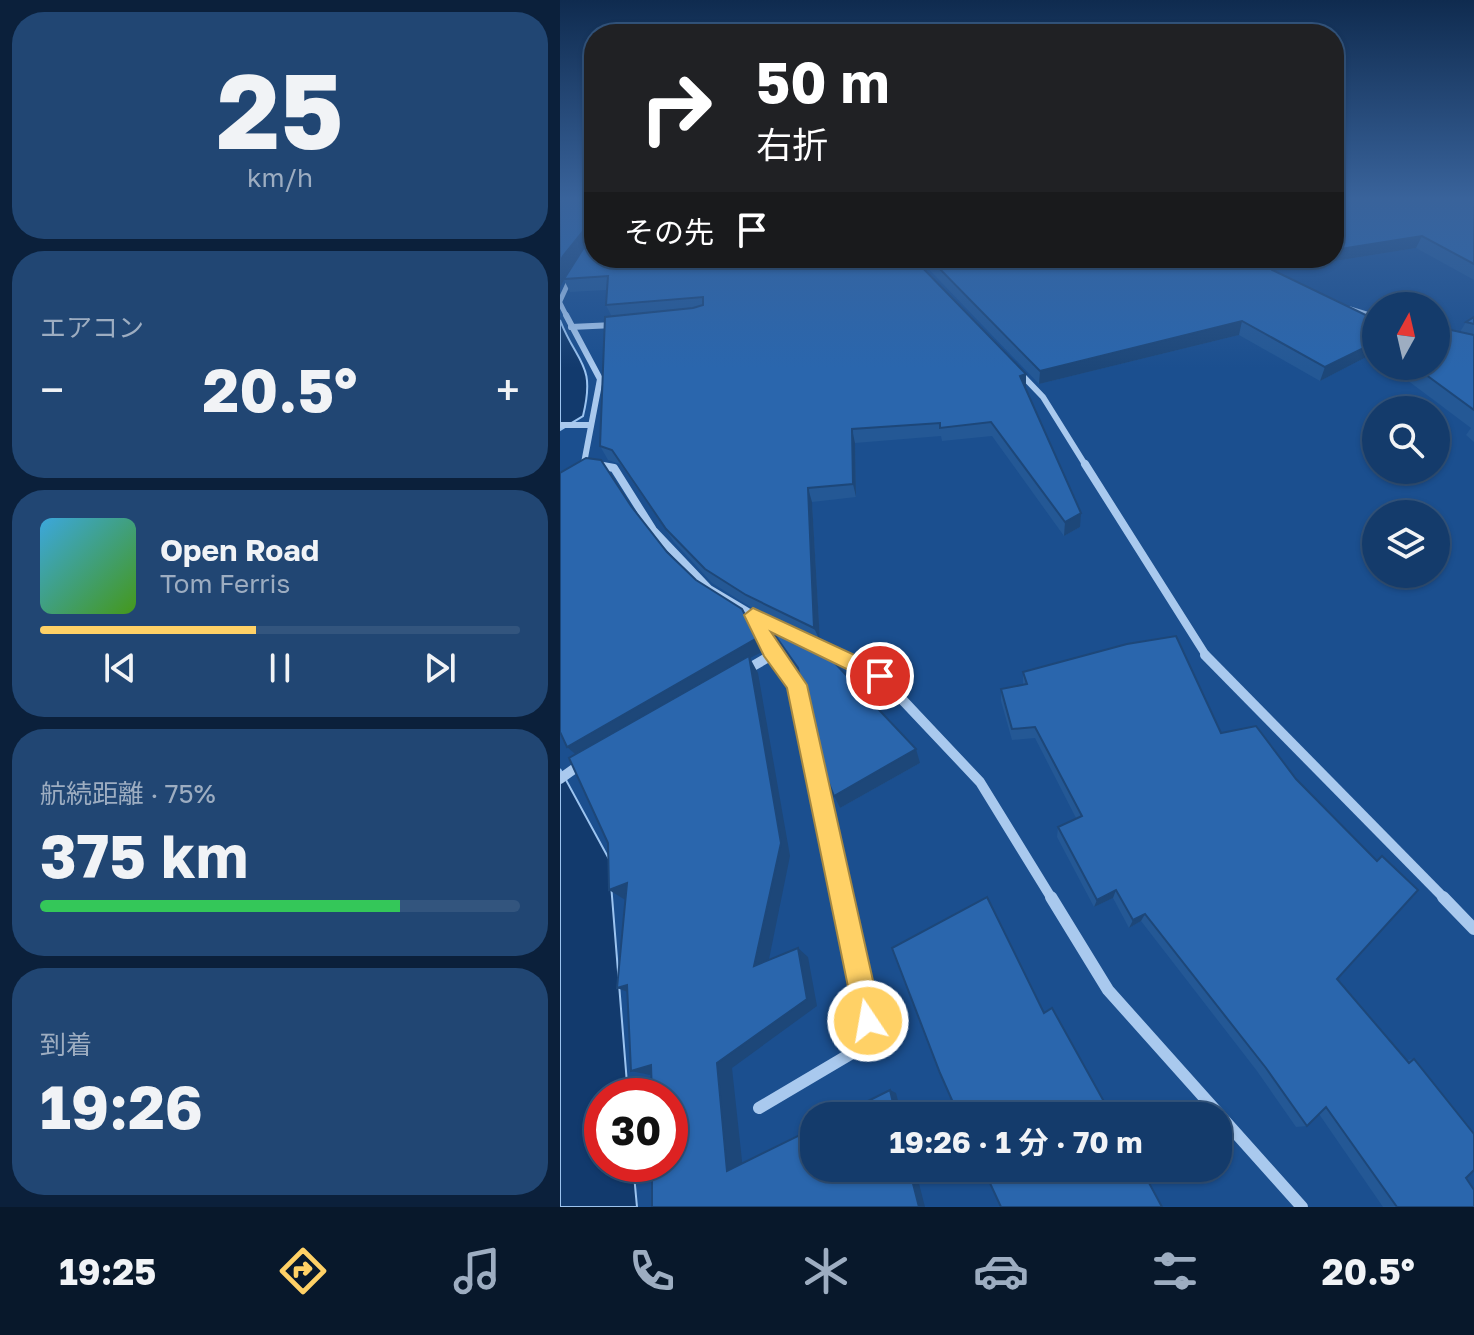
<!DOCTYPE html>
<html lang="ja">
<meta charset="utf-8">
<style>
:root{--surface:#143b6b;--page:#214673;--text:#f1f3f6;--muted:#9dadc1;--line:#33557e;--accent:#ffd166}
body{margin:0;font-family:"Golos Text","Noto Sans JP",sans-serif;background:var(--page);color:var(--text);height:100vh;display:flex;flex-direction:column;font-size:30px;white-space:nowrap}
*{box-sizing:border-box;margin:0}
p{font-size:26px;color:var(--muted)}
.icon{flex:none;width:44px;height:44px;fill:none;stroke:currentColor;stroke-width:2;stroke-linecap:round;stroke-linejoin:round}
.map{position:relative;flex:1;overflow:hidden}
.details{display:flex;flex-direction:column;gap:12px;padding:12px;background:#0b203b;width:560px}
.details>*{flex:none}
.top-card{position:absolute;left:24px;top:24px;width:760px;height:244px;border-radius:32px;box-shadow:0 2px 6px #0004,0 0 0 2px var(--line);background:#202124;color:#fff;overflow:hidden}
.needle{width:52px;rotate:8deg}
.controls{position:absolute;left:802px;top:292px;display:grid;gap:16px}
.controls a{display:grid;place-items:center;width:88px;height:88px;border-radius:50%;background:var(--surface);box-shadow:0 2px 6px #0004,0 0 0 2px var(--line);font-size:40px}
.speed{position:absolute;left:24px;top:1078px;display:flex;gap:16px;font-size:40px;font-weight:700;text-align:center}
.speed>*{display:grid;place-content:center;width:104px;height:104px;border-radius:50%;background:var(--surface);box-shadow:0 2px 6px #0004,0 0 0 2px var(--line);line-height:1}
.speed .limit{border:12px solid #d22;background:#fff;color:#111}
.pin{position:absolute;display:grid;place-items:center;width:68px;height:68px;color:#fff;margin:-34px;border:4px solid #fff;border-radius:50%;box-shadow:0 2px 8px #0007}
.me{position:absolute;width:88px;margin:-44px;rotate:348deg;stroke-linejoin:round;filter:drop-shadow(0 0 6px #0008)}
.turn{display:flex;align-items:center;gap:28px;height:168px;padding:0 40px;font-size:36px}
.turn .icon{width:104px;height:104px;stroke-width:2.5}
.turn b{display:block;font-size:56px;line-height:68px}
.then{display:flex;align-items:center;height:76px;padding:0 40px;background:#0003;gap:16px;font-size:30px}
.big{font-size:60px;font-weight:700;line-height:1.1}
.details .card{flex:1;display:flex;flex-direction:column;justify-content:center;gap:12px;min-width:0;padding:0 28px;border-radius:32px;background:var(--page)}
.details .dial{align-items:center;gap:0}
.dial b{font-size:104px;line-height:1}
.song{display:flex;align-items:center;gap:24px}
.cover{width:96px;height:96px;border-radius:12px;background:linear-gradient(135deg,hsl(200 70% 55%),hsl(100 70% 35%))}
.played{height:8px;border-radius:4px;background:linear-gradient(90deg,var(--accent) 45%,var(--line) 45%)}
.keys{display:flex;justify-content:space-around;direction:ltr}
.heat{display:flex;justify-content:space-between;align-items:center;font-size:44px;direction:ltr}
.charge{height:12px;border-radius:6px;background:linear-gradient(90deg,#34c759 75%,var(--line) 0)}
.trip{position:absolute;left:240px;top:1102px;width:432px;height:80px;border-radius:32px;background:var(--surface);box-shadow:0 2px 6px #0004,0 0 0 2px var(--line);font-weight:700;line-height:80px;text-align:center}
.dock{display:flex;height:128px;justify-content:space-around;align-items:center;background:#08182b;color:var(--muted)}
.dock .icon{width:56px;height:56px}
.dock .current{color:var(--accent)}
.dock b{font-size:36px;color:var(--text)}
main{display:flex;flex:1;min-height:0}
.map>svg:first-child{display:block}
.water{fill:#123a6d;stroke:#9cc4f0;stroke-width:2}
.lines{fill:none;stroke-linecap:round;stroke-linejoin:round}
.street-far4{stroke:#a9c9ee;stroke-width:5}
.street-far3{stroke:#a9c9ee;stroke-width:6}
.street-far2{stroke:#a9c9ee;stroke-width:8}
.street-far1{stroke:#a9c9ee;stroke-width:10}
.street{stroke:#a9c9ee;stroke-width:12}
.wall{fill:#245895}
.shaded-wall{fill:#1d4779}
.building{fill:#2a66ad;stroke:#1d4779;stroke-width:2}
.route{fill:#ffd166;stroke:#a68842;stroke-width:2}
</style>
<main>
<section class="details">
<div class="card dial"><b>25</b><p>km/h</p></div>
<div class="card"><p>エアコン</p>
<div class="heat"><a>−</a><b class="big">20.5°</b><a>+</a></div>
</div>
<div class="card">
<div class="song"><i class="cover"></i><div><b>Open Road</b><p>Tom Ferris</p></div></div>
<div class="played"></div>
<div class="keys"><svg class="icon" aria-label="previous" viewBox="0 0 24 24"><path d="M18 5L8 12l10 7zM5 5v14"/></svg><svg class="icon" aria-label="pause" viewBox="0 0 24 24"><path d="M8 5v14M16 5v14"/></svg><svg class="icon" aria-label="next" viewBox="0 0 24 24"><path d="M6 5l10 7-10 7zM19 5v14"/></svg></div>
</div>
<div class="card"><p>航続距離 · 75%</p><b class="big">375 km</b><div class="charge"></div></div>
<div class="card"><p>到着</p><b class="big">19:26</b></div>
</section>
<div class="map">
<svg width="914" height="1207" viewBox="0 0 914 1207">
<rect width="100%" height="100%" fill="#1b4f8f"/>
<!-- water -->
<g class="water">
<path d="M0,320c17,44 36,43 23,96l-23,14z"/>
<path d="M0,769l49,90 19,237h-26v68h31l4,43h-77z"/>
</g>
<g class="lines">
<!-- street-far4 -->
<g class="street-far4">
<path d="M0,301l11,-24"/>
<path d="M0,303l7,14"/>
<path d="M790,309l26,8"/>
</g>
<!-- street-far3 -->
<g class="street-far3">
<path d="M6,315l34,64 -16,84 20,3"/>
<path d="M810,315l6,2"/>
<path d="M11,327l43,-2"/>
<path d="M459,372l24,25 43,69"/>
<path d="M0,425h31"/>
</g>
<!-- street-far2 -->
<g class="street-far2">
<path d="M32,464l22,4 39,62 56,59 64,38"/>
<path d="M525,464l122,193"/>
<path d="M193,615l22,42"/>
<path d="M255,646l23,11"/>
<path d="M209,657l4,-3"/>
</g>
<!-- street-far1 -->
<g class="street-far1">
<path d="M214,655l23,30 45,214"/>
<path d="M274,655l46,21 100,106 72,117"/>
<path d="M645,655l240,244"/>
<path d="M186,670l26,-15"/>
<path d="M0,779l21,-15"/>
</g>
<!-- street -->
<g class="street">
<path d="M491,897l57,93 194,217"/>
<path d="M883,897l31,32"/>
<path d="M199,1108l93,-55 16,-32 -26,-124"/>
</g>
</g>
<!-- wall -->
<g class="wall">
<path d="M0,199l466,189 54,139 -16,9 -72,-100 -50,5 -1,-5 -86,7 1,54 -44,5 8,139 -68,-33 -40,-25 -38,-41 -54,-78 -12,-4 -8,-14 12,-129 -6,-12 1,-15 -37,2 -6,-12z"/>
<path d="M914,199v81l-58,-32 -141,23 101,49v32l-56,29 -81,-46 -200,49 -121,-126h416z"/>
<path d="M914,317v125l-8,-7 5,-7 -76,-57 2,-5h39l24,-34 6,-10z"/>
<path d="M203,618l157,145 -80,45 -6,-12 -35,-121 -29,-42z"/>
<path d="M463,672l198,61 75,46 80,81 6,-4 -45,123 70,81 7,-1 52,119 8,29h-91l-64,-93 -12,12 -11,1 -39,-56 -116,-150 -12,7 -16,-30 -19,9 -37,-70 1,-10 18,-9 -41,-80 -23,2 -11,-39v-12l22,-4z"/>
</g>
<!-- shaded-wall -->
<g class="shaded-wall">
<path d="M28,225l6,13 -25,31 -9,19v-26l3,-6z"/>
<path d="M862,236l-6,12 -143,23 4,-12 57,-1v-8z"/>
<path d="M682,321l-3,14 -200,49 1,-13z"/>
<path d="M816,342v10l-56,29 5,-14z"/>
<path d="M466,374v14l-6,-12z"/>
<path d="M292,429l3,14 1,54 -3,-13z"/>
<path d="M248,488l4,14 8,139 -6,-13z"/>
<path d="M521,513l-1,14 -16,9 1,-14z"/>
<path d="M197,638l7,13 -14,7 8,15 32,183 -24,118 -12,-8 -174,-208 -13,-11z"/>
<path d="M356,749l4,14 -80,45 -6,-12z"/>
<path d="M67,883v18l-18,-11z"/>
<path d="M556,890l-3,8 -19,9 3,-7z"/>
<path d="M585,914l-4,7 -12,7 4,-8z"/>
<path d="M238,948l10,9 9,49 -85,62 11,102 -16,1 -10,-108z"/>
<path d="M67,985l9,10 -19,-7z"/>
<path d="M91,1065l18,4 -19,6 -19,-4z"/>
<path d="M330,1090l6,3 6,23h-6z"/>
<path d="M349,1168h6l10,39h-6z"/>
</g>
<!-- building -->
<g class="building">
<path d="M0,199h34v59h319l113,116 -6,2 61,137 -16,9 -74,-100 -51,6v-5l-88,6 1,55 -45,4 6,140 -68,-33 -41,-26 -39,-40 -54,-79 -12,-4 5,-129 88,-9 10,-3v-8l-97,8 2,-29 -44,3 29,-46v-5l-5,-3 -25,31 -3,6z"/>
<path d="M774,199h140v65l-52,-28 -88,14z"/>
<path d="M369,258h330l3,3 -6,1 120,58v22l-51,25 -83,-46 -202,50z"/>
<path d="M914,317v7l-8,-2z"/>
<path d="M891,330l23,5v75l-60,-44h22v-28z"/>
<path d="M26,458l15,2 30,46 36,46 29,28 46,29 15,29 -190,109 -7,-15v-259z"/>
<path d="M203,618l51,23 102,108 -82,47 -21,-53 -15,-75z"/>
<path d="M616,636l45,97 35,-7 40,53 81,82 5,-5 36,34 -81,89 72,84 5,-4 60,75v36l-8,8 8,12v17h-77l-71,-100 -19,19 -41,-58 -121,-154 -12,6 -17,-30 -19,10 -39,-73 24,-11 -47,-89 -23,2 -11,-40 26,-5 -4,-12 104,-28z"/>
<path d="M189,656l32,187 -27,123 44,-18 9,51 -90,64 10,108 87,-43v40h95l10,39h-267v-43h18v-68h-18l-1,-31 -20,6 -4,-86 -10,3 10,-105 -18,7 -1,-47 -39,-85z"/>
<path d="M427,897l57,116 8,-5 60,108h-153l-19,-43 -48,-125z"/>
<path d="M330,1090l6,26h-58z"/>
<path d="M423,1168h158l21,39h-161z"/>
</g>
<!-- sky -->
<linearGradient id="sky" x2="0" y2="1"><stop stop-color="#0f2b4f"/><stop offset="0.54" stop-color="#39639b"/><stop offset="1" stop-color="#39639b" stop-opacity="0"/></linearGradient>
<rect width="914" height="368" fill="url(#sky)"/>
<!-- route -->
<path class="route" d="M193,608l134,62 3,6 -3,6 -7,2 -7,-2 -102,-50 36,53 75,336 -4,10 -10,4 -9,-4 -4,-10 -68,-333 -23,-32 -20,-41z"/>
</svg>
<div class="controls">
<a><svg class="needle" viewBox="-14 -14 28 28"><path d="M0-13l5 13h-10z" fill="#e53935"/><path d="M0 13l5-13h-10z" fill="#9dadc1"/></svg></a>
<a><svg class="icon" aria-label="search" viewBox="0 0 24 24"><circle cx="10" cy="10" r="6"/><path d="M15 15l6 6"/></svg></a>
<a><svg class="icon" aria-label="layers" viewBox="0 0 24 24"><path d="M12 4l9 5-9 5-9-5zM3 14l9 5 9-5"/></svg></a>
</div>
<div class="speed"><div class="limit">30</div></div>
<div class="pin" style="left:320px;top:676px;background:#d93025"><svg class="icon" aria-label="arrive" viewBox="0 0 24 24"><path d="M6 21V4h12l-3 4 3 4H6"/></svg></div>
<svg class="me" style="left:308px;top:1021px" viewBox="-20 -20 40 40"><circle r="17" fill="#ffd166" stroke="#fff" stroke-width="3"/><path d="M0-11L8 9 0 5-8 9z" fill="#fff"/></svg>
<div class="trip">19:26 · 1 分 · 70 m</div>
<div class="top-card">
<div class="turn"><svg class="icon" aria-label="right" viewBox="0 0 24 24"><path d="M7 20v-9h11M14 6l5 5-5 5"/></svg><div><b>50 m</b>右折</div></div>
<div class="then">その先<svg class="icon" aria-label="arrive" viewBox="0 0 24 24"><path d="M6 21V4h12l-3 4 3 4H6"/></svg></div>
</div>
</div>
</main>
<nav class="dock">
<b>19:25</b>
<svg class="icon current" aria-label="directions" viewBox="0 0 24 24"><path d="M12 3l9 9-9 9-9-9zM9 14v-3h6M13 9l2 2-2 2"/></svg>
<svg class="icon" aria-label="music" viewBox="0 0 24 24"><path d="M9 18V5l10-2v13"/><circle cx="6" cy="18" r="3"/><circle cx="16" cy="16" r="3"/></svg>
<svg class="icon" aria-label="phone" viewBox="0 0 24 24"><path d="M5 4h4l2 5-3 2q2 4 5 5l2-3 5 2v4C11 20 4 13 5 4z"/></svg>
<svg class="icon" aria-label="climate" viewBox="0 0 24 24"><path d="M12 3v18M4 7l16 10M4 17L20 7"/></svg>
<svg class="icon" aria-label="car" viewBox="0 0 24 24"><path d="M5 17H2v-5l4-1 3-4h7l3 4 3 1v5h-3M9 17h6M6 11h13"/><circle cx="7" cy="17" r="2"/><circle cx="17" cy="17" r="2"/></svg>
<svg class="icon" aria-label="filters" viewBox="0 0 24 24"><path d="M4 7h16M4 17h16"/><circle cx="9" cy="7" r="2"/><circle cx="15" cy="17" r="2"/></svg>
<b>20.5°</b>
</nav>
